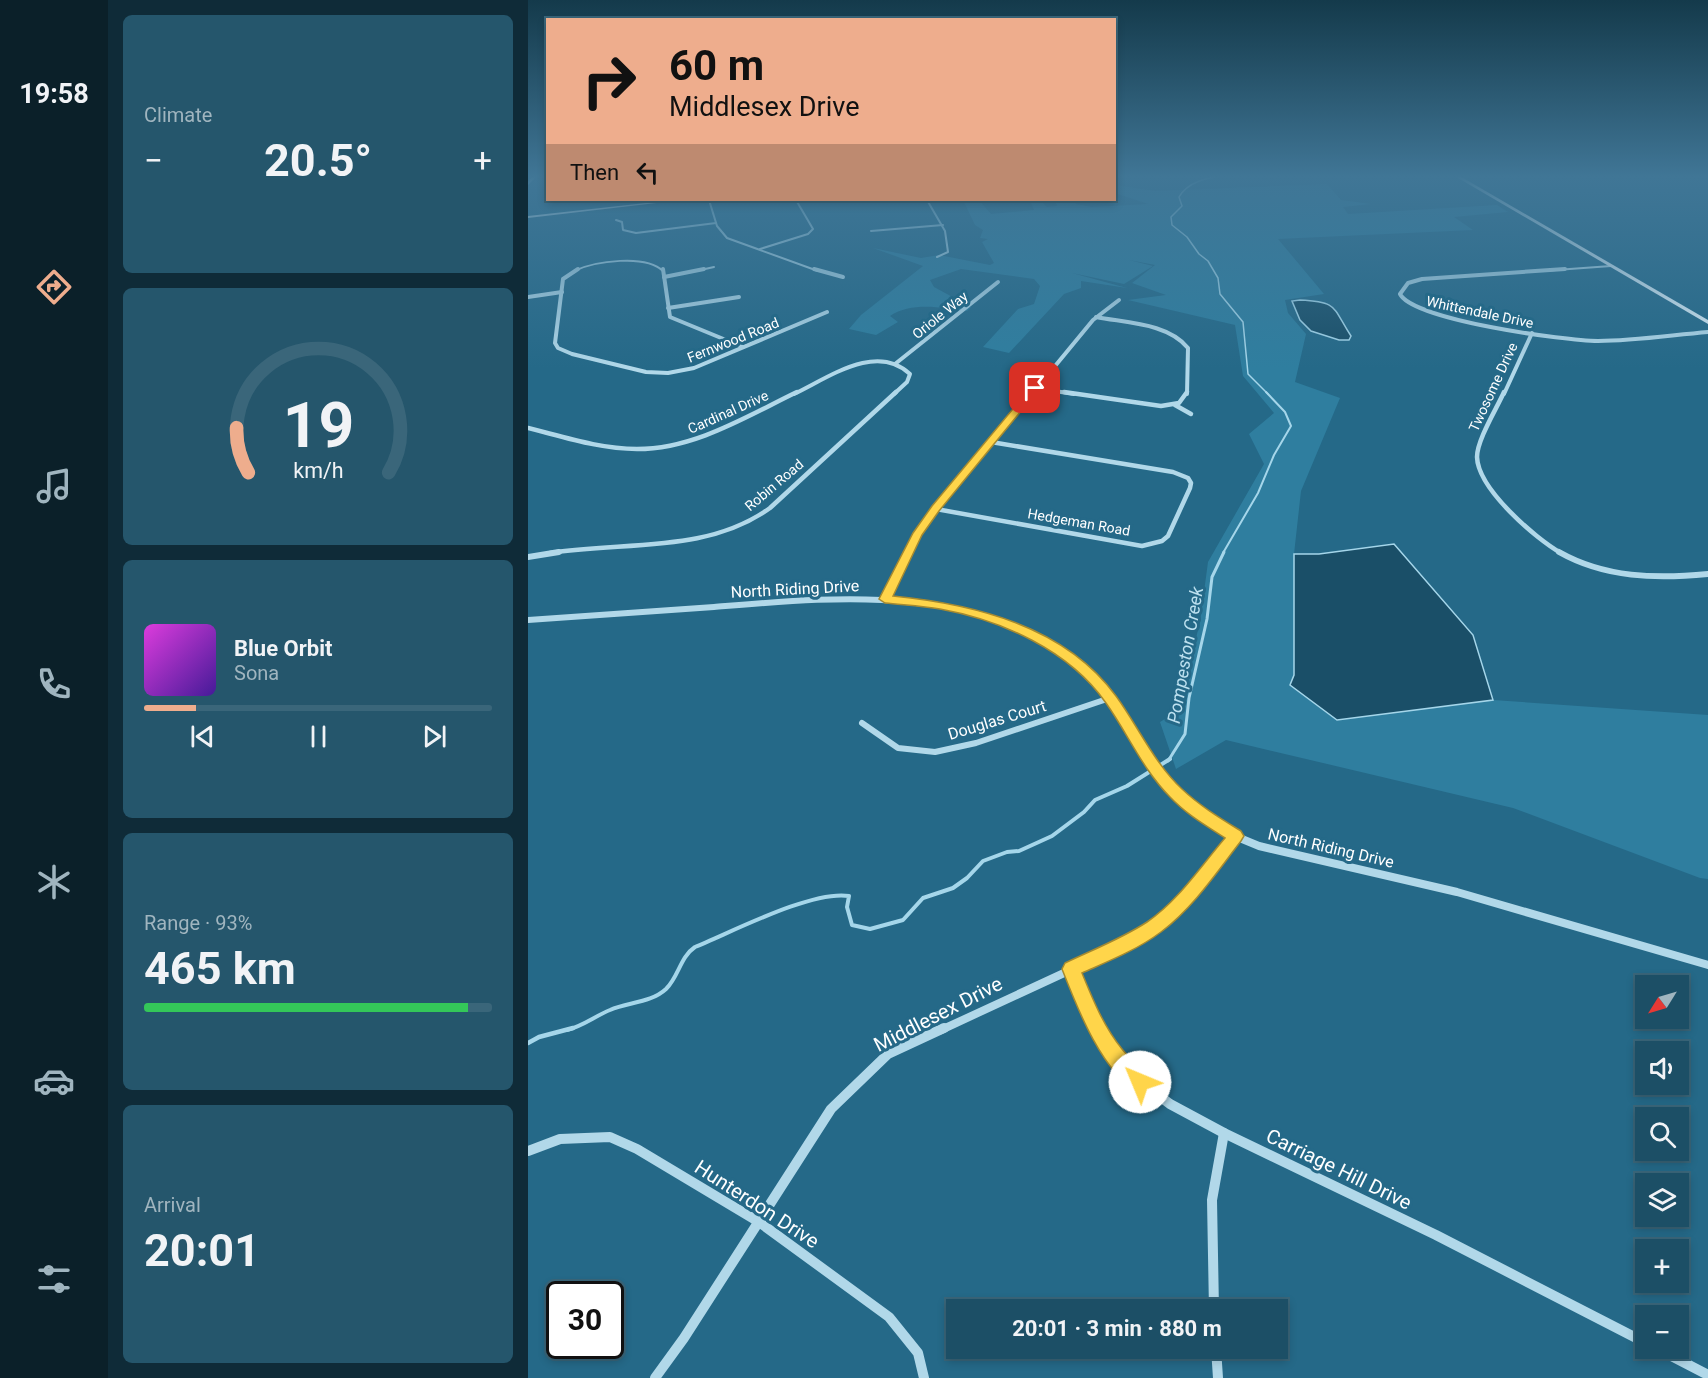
<!DOCTYPE html>
<meta charset="utf-8">
<style>
:root{--surface:#1c4f66;--page:#25566c;--text:#f1f3f6;--muted:#a0b5bf;--line:#3a667a;--accent:#eead8d}
body{margin:0;font-family:Roboto,sans-serif;background:var(--page);color:var(--text);height:100vh;display:flex;flex-direction:column;font-size:22px;white-space:nowrap}
*{box-sizing:border-box;margin:0}
p{font-size:20px;color:var(--muted)}
.icon{flex:none;width:33px;height:33px;fill:none;stroke:currentColor;stroke-width:2;stroke-linecap:round;stroke-linejoin:round}
.map{position:relative;flex:1;overflow:hidden}
.details{display:flex;flex-direction:column;gap:15px;padding:15px;background:#0f2b38;width:420px}
.details>*{flex:none}
.top-card{position:absolute;left:18px;top:18px;width:570px;height:183px;border-radius:0px;box-shadow:0 3px 9px #0003,0 0 0 2px var(--line);background:#eead8d;color:#111;overflow:hidden}
.needle{width:39px;rotate:233deg}
.tools{position:absolute;left:1107px;top:975px;display:grid;gap:12px}
.tools a{display:grid;place-items:center;width:54px;height:54px;border-radius:0px;background:var(--surface);box-shadow:0 3px 9px #0003,0 0 0 2px var(--line);font-size:30px}
.speed{position:absolute;left:18px;top:1281px;display:flex;gap:12px;font-size:30px;font-weight:700;text-align:center}
.speed>*{display:grid;place-content:center;width:78px;height:78px;border-radius:50%;background:var(--surface);box-shadow:0 3px 9px #0003,0 0 0 2px var(--line);line-height:1}
.speed .limit{border:3px solid #111;border-radius:9px;background:#fff;color:#111}
.pin{position:absolute;display:grid;place-items:center;width:51px;height:51px;color:#fff;margin:-26px;border-radius:12px;box-shadow:0 3px 9px #0006}
.me{position:absolute;width:66px;margin:-33px;rotate:315deg;stroke-linejoin:round;filter:drop-shadow(0 0 4px #0008)}
.turn{display:flex;align-items:center;gap:21px;height:126px;padding:0 24px;font-size:27px}
.turn .icon{width:78px;height:78px;stroke-width:2.5}
.turn b{display:block;font-size:42px;line-height:51px}
.then{display:flex;align-items:center;height:57px;padding:0 24px;background:#0003;gap:12px;font-size:22px}
.big{font-size:45px;font-weight:700;line-height:1.1}
.details .tile{flex:1;display:flex;flex-direction:column;justify-content:center;gap:9px;min-width:0;padding:0 21px;border-radius:9px;background:var(--page)}
.details .dial{align-items:center;gap:0}
.dial svg{height:156px;overflow:visible;fill:none;stroke:var(--line);stroke-width:7;stroke-linecap:round;text-anchor:middle}
.dial text{fill:var(--text);stroke:none}
.song{display:flex;align-items:center;gap:18px}
.cover{width:72px;height:72px;border-radius:9px;background:linear-gradient(135deg,hsl(300 70% 55%),hsl(260 70% 35%))}
.played{height:6px;border-radius:3px;background:linear-gradient(90deg,var(--accent) 15%,var(--line) 15%)}
.keys{display:flex;justify-content:space-around;direction:ltr}
.heat{display:flex;justify-content:space-between;align-items:center;font-size:33px;direction:ltr}
.charge{height:9px;border-radius:4px;background:linear-gradient(90deg,#34c759 93%,var(--line) 0)}
.trip{position:absolute;left:418px;top:1299px;width:342px;height:60px;border-radius:0px;background:var(--surface);box-shadow:0 3px 9px #0003,0 0 0 2px var(--line);font-weight:700;line-height:60px;text-align:center}
main{display:flex;flex:1;min-height:0}
.dock{display:flex;flex-direction:column;width:108px;justify-content:space-around;align-items:center;background:#0b2029;color:var(--muted)}
.dock .icon{width:42px;height:42px}
.dock .current{color:var(--accent)}
.dock b{font-size:27px;color:var(--text)}
.map>svg:first-child{display:block}
.green{fill:#2f7e9f}
.water{fill:#1a4f68;stroke:#a5d6ea;stroke-width:1.5}
.lines{fill:none;stroke-linecap:round;stroke-linejoin:round}
.stream-far4{stroke:#a5d6ea;stroke-width:1.5}
.stream-far3{stroke:#a5d6ea;stroke-width:2}
.stream-far2{stroke:#a5d6ea;stroke-width:3}
.stream-far1{stroke:#a5d6ea;stroke-width:4}
.stream{stroke:#a5d6ea;stroke-width:4.5}
.minor-far5{stroke:#b1d8e9;stroke-width:2}
.minor-far4{stroke:#b1d8e9;stroke-width:4}
.minor-far3{stroke:#b1d8e9;stroke-width:4.5}
.minor-far2{stroke:#b1d8e9;stroke-width:6}
.minor-far1{stroke:#b1d8e9;stroke-width:8}
.minor{stroke:#b1d8e9;stroke-width:10}
.secondary{fill:#dbeef8;fill-rule:evenodd}
.route{fill:#ffd54a;stroke:#a68a30;stroke-width:1.5}
.labels{text-anchor:middle;dominant-baseline:central;stroke-width:6;stroke-linejoin:round;paint-order:stroke}
.far-street-label{font-size:14px;fill:#fff;stroke:#256988}
.street-label{font-size:16px;fill:#fff;stroke:#256988}
.water-label{font-size:18px;font-style:italic;fill:#bde1f0;stroke:#256988}
.near-street-label{font-size:20px;fill:#fff;stroke:#256988}
</style>
<main>
<nav class="dock">
<b>19:58</b>
<svg class="icon current" aria-label="directions" viewBox="0 0 24 24"><path d="M12 3l9 9-9 9-9-9zM9 14v-3h6M13 9l2 2-2 2"/></svg>
<svg class="icon" aria-label="music" viewBox="0 0 24 24"><path d="M9 18V5l10-2v13"/><circle cx="6" cy="18" r="3"/><circle cx="16" cy="16" r="3"/></svg>
<svg class="icon" aria-label="phone" viewBox="0 0 24 24"><path d="M5 4h4l2 5-3 2q2 4 5 5l2-3 5 2v4C11 20 4 13 5 4z"/></svg>
<svg class="icon" aria-label="climate" viewBox="0 0 24 24"><path d="M12 3v18M4 7l16 10M4 17L20 7"/></svg>
<svg class="icon" aria-label="car" viewBox="0 0 24 24"><path d="M5 17H2v-5l4-1 3-4h7l3 4 3 1v5h-3M9 17h6M6 11h13"/><circle cx="7" cy="17" r="2"/><circle cx="17" cy="17" r="2"/></svg>
<svg class="icon" aria-label="filters" viewBox="0 0 24 24"><path d="M4 7h16M4 17h16"/><circle cx="9" cy="7" r="2"/><circle cx="15" cy="17" r="2"/></svg>
</nav>
<section class="details">
<div class="tile"><p>Climate</p>
<div class="heat"><a>−</a><b class="big">20.5°</b><a>+</a></div>
</div>
<div class="tile dial"><svg viewBox="0 0 100 80">
<path d="M14 69A42 42 0 1 1 86 69"/>
<path d="M14 69A42 42 0 0 1 8 46" stroke="#eead8d"/>
<text x="50" y="56" font-size="32" font-weight="700">19</text>
<text x="50" y="72" font-size="11">km/h</text>
</svg></div>
<div class="tile">
<div class="song"><i class="cover"></i><div><b>Blue Orbit</b><p>Sona</p></div></div>
<div class="played"></div>
<div class="keys"><svg class="icon" aria-label="previous" viewBox="0 0 24 24"><path d="M18 5L8 12l10 7zM5 5v14"/></svg><svg class="icon" aria-label="pause" viewBox="0 0 24 24"><path d="M8 5v14M16 5v14"/></svg><svg class="icon" aria-label="next" viewBox="0 0 24 24"><path d="M6 5l10 7-10 7zM19 5v14"/></svg></div>
</div>
<div class="tile"><p>Range · 93%</p><b class="big">465 km</b><div class="charge"></div></div>
<div class="tile"><p>Arrival</p><b class="big">20:01</b></div>
</section>
<div class="map">
<svg width="1180" height="1378" viewBox="0 0 1180 1378">
<rect width="100%" height="100%" fill="#256988"/>
<!-- green -->
<path class="green" d="M799,184l14,16 30,4 -28,3 5,7 149,-9 11,7 -54,5 19,13 -195,9 46,55 -39,6 3,13 18,21 -11,48 45,16 -39,93 -7,63v121l-4,10 47,35 156,-20 215,15v164l-8,-1 -187,-70 -287,-68 -50,29 -16,-47 18,-11 22,-89 8,-60 56,-98 -15,-30 25,-21 -31,-37 -8,-51 -107,-25 38,-5 -34,-12 23,-18 -26,-5 24,6 -29,18 -52,-11 55,15 -46,-7v7l-17,6 -55,59 -26,-6 35,-38 16,-5 6,-18 -6,-7 -73,-10 -31,11 4,7 37,20 -4,4c-24,-3 -55,-10 -77,5l8,6 -22,13 -27,-6 12,-14 62,-49 -50,-18 48,10 18,-3 51,10 4,-2 -12,-21 6,-3 -8,-1 3,-8 -8,-5 -12,-25h16l12,14 43,-4 -4,-10h10l7,7 10,-1 -2,-6h19l2,4 16,3 56,-3 -33,-11v-8l40,6z"/>
<!-- water -->
<g class="water">
<path d="M772,300c39,2 32,7 51,36l-2,4h-10l-28,-9 -11,-11 -8,-19z"/>
<path d="M866,544l79,91 20,65 -156,20 -47,-35 4,-10v-121h25z"/>
</g>
<g class="lines">
<!-- stream-far4 -->
<path class="stream-far4" d="M697,175c-17,3 -37,6 -46,22l3,9 -11,11 1,8 15,12 12,17 9,7 10,17 2,16 23,28 5,52 20,20"/>
<!-- stream-far3 -->
<path class="stream-far3" d="M695,553l35,-60 16,-38 17,-29 -6,-14 -19,-20"/>
<!-- stream-far2 -->
<path class="stream-far2" d="M640,761l17,-27 4,-36 18,-79 5,-42 12,-25"/>
<!-- stream-far1 -->
<path class="stream-far1" d="M39,1030c16,-4 28,-14 43,-20 18,-8 41,-7 56,-21 13,-13 14,-32 29,-42 37,-15 117,-57 154,-51l-2,11 5,18 18,4 33,-9 20,-22 30,-10 14,-10 16,-17 24,-9 12,-1 33,-15 32,-24 11,-12 32,-14 43,-27"/>
<!-- stream -->
<path class="stream" d="M0,1043l11,-6 34,-9"/>
<!-- minor-far5 -->
<g class="minor-far5">
<path d="M181,200l8,26 10,12 91,33"/>
<path d="M399,200l18,31 3,21 -11,5"/>
<path d="M88,220l6,2 1,8 13,3 80,-10"/>
<path d="M343,231l72,-6"/>
<path d="M232,249l48,-15 5,-5 -17,-29"/>
<path d="M46,271c21,-10 72,-17 89,0"/>
<path d="M168,271l18,-4"/>
<path d="M1014,271l69,-5"/>
</g>
<!-- minor-far4 -->
<g class="minor-far4">
<path d="M50,269l-15,10 -8,64 3,5 14,6 74,18 22,1 26,-5 133,-56"/>
<path d="M135,269l7,48 73,30"/>
<path d="M286,269l29,8"/>
<path d="M1037,269l-143,10 -14,4 -8,11c13,26 166,47 198,47 36,0 74,-6 110,-9"/>
<path d="M136,277l40,-8"/>
<path d="M0,297l34,-5"/>
<path d="M140,308l71,-11"/>
<path d="M568,317c30,6 72,6 92,31l-1,46"/>
<path d="M367,364l103,-82"/>
<path d="M507,388l39,6"/>
<path d="M266,394c34,-16 82,-52 116,-20l-3,8 -13,12"/>
<path d="M504,394l61,-74 26,-20"/>
<path d="M976,394l28,-61"/>
</g>
<!-- minor-far3 -->
<g class="minor-far3">
<path d="M536,392l97,14 18,-3 8,-11"/>
<path d="M976,392c-7,16 -27,48 -27,65 1,32 58,81 84,96"/>
<path d="M647,405l16,9"/>
<path d="M0,428c36,9 72,21 109,21 58,0 110,-33 160,-57"/>
<path d="M408,509l206,37 20,-5 6,-5 22,-48 1,-5 -3,-5 -15,-6 -182,-30"/>
<path d="M22,553c74,-12 156,1 220,-45l126,-116"/>
<path d="M380,553l9,-18 19,-26 97,-117"/>
</g>
<!-- minor-far2 -->
<g class="minor-far2">
<path d="M1031,552c46,26 97,27 149,22"/>
<path d="M0,557l31,-5"/>
<path d="M357,599l24,-47"/>
<path d="M0,620c62,-4 124,-9 186,-13 121,-10 265,-25 365,60 31,26 49,61 71,94"/>
<path d="M334,723l36,25 37,4 41,-9 134,-45"/>
</g>
<!-- minor-far1 -->
<g class="minor-far1">
<path d="M621,759c28,40 64,70 110,87l198,46 251,73"/>
<path d="M543,969l20,48 8,13"/>
<path d="M413,1030l190,-88 44,-35 61,-71"/>
</g>
<!-- minor -->
<g class="minor">
<path d="M570,1028l18,28 25,26 29,22 54,29 212,102 210,108"/>
<path d="M0,1151l32,-12 50,-2 27,12 122,73 130,95 29,36 6,25"/>
<path d="M686,1310l-2,-110 12,-67"/>
<path d="M688,1348l2,30"/>
<path d="M1128,1348l52,27"/>
<path d="M127,1378l29,-40 147,-229 57,-55 56,-26"/>
</g>
<!-- secondary -->
<g class="secondary">
<path d="M6,175h4l-10,10v-4z"/>
<path d="M925,175h5l250,145v4z"/>
<path d="M145,200h9l-154,18v-2z"/>
</g>
</g>
<!-- sky -->
<linearGradient id="sky" x2="0" y2="1"><stop stop-color="#143a4b"/><stop offset="0.48" stop-color="#407696"/><stop offset="1" stop-color="#407696" stop-opacity="0"/></linearGradient>
<rect width="1180" height="368" fill="url(#sky)"/>
<!-- route -->
<path class="route" d="M504,386l8,2 -101,123 -17,24 -29,61c81,8 172,30 223,100 22,30 38,67 66,93 18,17 38,29 59,42l3,5 -3,5c-24,31 -48,67 -80,91 -24,18 -52,29 -79,41 11,27 22,54 40,76 9,12 23,19 28,33l-2,7 -8,3c-37,-16 -64,-87 -78,-123l3,-6c27,-13 56,-24 82,-41 31,-21 54,-56 78,-84 -20,-13 -39,-24 -55,-41 -27,-27 -42,-63 -64,-94 -37,-53 -105,-83 -166,-94 -18,-3 -37,-4 -55,-6l-6,-4 34,-66 19,-27z"/>
<g class="labels">
<!-- far-street labels -->
<g class="far-street-label">
<text transform="translate(952 312) rotate(12)">Whittendale Drive</text>
<text transform="translate(412 315) rotate(-39)">Oriole Way</text>
<text transform="translate(205 340) rotate(-22)">Fernwood Road</text>
<text transform="translate(965 387) rotate(-65)">Twosome Drive</text>
<text transform="translate(200 412) rotate(-24)">Cardinal Drive</text>
<text transform="translate(246 485) rotate(-40)">Robin Road</text>
<text transform="translate(551 522) rotate(10)">Hedgeman Road</text>
</g>
<!-- street labels -->
<g class="street-label">
<text transform="translate(267 589) rotate(-3)">North Riding Drive</text>
<text transform="translate(469 720) rotate(-17)">Douglas Court</text>
<text transform="translate(803 848) rotate(13)">North Riding Drive</text>
</g>
<!-- water labels -->
<g class="water-label">
<text transform="translate(657 655) rotate(-80)">Pompeston Creek</text>
</g>
<!-- near-street labels -->
<g class="near-street-label">
<text transform="translate(410 1014) rotate(-27)">Middlesex Drive</text>
<text transform="translate(811 1169) rotate(26)">Carriage Hill Drive</text>
<text transform="translate(229 1204) rotate(33)">Hunterdon Drive</text>
</g>
</g>
</svg>
<div class="tools">
<a><svg class="needle" viewBox="-14 -14 28 28"><path d="M0-13l5 13h-10z" fill="#e53935"/><path d="M0 13l5-13h-10z" fill="#a0b5bf"/></svg></a>
<a><svg class="icon" aria-label="sound" viewBox="0 0 24 24"><path d="M4 9h4l5-4v14l-5-4H4zM17 9q2 3 0 6"/></svg></a>
<a><svg class="icon" aria-label="search" viewBox="0 0 24 24"><circle cx="10" cy="10" r="6"/><path d="M15 15l6 6"/></svg></a>
<a><svg class="icon" aria-label="layers" viewBox="0 0 24 24"><path d="M12 4l9 5-9 5-9-5zM3 14l9 5 9-5"/></svg></a>
<a>+</a>
<a>−</a>
</div>
<div class="speed"><div class="limit">30</div></div>
<div class="pin" style="left:507px;top:388px;background:#d93025"><svg class="icon" aria-label="arrive" viewBox="0 0 24 24"><path d="M6 21V4h12l-3 4 3 4H6"/></svg></div>
<svg class="me" style="left:612px;top:1082px" viewBox="-20 -20 40 40"><circle r="19" fill="#fff"/><path d="M0-13L10 11 0 6-10 11z" fill="#ffd54a"/></svg>
<div class="trip">20:01 · 3 min · 880 m</div>
<div class="top-card">
<div class="turn"><svg class="icon" aria-label="right" viewBox="0 0 24 24"><path d="M7 20v-9h11M14 6l5 5-5 5"/></svg><div><b>60 m</b>Middlesex Drive</div></div>
<div class="then">Then<svg class="icon" aria-label="left" viewBox="0 0 24 24"><path d="M17 20v-9H6M10 6l-5 5 5 5"/></svg></div>
</div>
</div>
</main>
